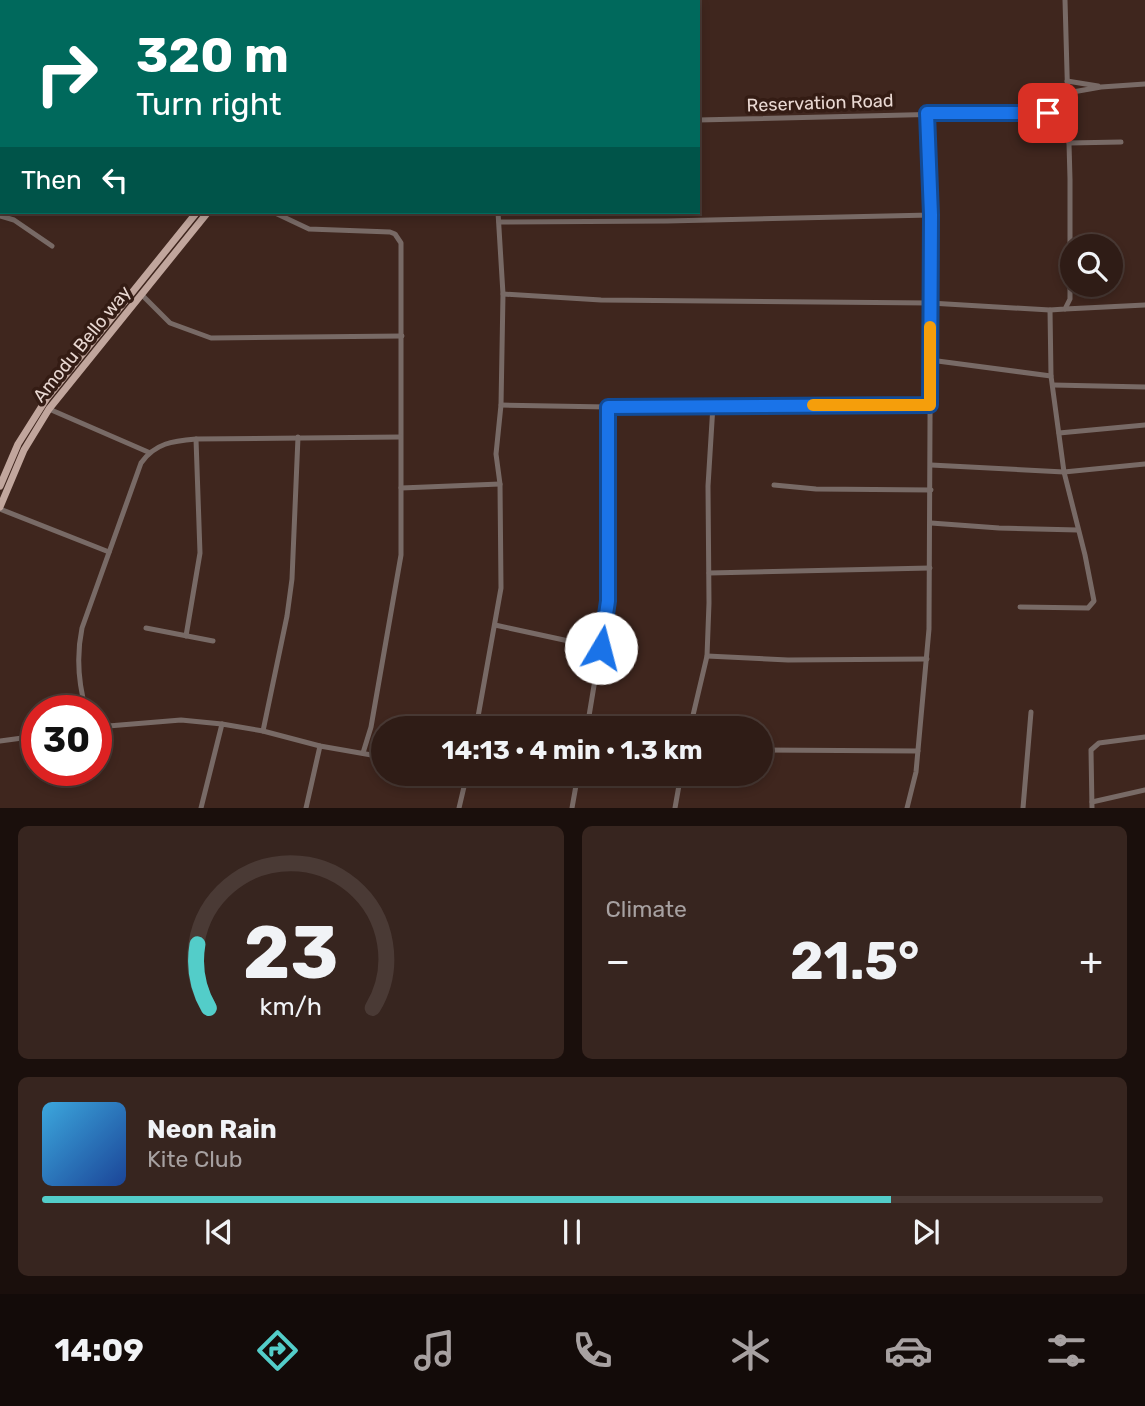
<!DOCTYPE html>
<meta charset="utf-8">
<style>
:root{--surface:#2f1c16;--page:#37251f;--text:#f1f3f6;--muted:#a7a1a1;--line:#4a3a35;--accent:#53cdc9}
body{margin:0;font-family:Rubik,sans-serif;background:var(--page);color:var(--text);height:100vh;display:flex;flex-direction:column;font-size:26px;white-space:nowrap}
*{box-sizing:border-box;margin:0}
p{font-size:23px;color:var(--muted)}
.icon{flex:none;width:38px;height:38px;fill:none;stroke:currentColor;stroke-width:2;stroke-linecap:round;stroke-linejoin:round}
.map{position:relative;height:808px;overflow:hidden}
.sheet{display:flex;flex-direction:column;gap:18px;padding:18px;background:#1a0f0c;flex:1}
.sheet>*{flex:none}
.top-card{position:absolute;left:0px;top:0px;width:700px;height:214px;box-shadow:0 4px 10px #0003,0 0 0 2px var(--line);background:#00695c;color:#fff;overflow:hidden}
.fabs{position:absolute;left:1060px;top:234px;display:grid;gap:14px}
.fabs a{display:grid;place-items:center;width:63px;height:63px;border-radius:50%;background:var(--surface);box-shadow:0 4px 10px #0003,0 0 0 2px var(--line);font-size:35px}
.speed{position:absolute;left:21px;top:695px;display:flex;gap:14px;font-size:35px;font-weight:700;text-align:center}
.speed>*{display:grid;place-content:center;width:91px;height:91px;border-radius:50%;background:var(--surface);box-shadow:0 4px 10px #0003,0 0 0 2px var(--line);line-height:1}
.speed .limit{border:10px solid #d22;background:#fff;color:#111}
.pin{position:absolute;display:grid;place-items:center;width:60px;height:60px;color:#fff;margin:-30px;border-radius:14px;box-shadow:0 4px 10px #0006}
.me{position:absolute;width:77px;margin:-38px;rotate:8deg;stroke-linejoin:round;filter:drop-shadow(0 0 5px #0008)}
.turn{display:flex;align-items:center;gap:24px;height:147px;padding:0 21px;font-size:32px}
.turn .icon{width:91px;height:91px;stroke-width:2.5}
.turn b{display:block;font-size:49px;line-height:60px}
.then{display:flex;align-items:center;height:66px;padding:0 21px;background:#0003;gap:14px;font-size:26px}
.big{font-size:52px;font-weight:700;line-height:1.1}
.sheet .widget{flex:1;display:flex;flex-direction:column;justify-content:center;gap:10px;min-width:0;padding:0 24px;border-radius:10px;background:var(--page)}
.sheet .dial{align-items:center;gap:0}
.dial svg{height:182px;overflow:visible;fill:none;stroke:var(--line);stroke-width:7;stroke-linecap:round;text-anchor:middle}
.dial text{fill:var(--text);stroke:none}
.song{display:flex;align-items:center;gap:21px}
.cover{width:84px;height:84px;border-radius:10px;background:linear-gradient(135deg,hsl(200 70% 55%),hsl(220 70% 35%))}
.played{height:7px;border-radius:4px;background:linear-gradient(90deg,var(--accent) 80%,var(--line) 80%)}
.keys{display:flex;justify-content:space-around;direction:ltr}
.heat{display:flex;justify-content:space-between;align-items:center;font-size:38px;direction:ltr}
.sheet .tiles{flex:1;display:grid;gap:18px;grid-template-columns:1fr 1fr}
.widget:last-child{grid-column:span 2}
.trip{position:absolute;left:371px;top:716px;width:402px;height:70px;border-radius:35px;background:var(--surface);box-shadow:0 4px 10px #0003,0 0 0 2px var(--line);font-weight:700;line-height:70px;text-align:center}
.menu{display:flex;height:112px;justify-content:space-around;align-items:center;background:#130b09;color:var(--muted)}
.menu .icon{width:49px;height:49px}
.menu .selected{color:var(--accent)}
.menu b{font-size:32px;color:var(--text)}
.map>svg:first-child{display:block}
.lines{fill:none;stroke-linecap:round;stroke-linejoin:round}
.minor{stroke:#786a66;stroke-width:5}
.major{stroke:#c1a69d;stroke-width:7}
.route-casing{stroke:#114b97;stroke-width:18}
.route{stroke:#1a73e8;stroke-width:12}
.slow{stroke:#f59e0b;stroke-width:12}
.labels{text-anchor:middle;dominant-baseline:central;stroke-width:7;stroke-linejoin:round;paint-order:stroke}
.street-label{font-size:18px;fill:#e9d8d2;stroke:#341c14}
</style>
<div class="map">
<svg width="1145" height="808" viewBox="0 0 1145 808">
<rect width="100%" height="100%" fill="#3f261e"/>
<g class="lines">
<!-- minor -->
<g class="minor">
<path d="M226,2l2,-2"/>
<path d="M1067,81l31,5"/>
<path d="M1067,93l34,-6 44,-3"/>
<path d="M698,120l370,-9"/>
<path d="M1069,143l52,-1"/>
<path d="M273,212l36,17 81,3 5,2 6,9v312l-30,172 -8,26"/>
<path d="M0,216l14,4 38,26"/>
<path d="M499,222l168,-1 264,-6"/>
<path d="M141,294l29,29 41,15 191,-2"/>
<path d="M503,294l98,6 329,3 120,7 15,-1 5,-10v-120l-5,-179"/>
<path d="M1065,309l80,-4"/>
<path d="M930,360l121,16"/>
<path d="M1053,385l92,2"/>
<path d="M501,405l107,2 322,-2"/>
<path d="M49,409l99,43"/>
<path d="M1059,433l86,-8"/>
<path d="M931,465l133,7 81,-8"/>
<path d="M774,485l42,4 115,1"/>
<path d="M401,488l99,-4"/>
<path d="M0,509l109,43"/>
<path d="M931,523l68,5 79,2"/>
<path d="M709,573l221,-5"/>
<path d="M1020,607l68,1 6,-7 -9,-46 -21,-83 -13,-96 -1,-66"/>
<path d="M495,625l106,23"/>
<path d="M146,628l67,13"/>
<path d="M186,636l14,-83 -4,-114"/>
<path d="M707,656l81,4 139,-1"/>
<path d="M86,710c-8,-28 -10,-53 -4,-82l59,-165c14,-20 32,-22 55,-24l204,-2"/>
<path d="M588,723l32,5"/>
<path d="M96,727l85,-7 41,4 41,7 57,15 63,11"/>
<path d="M476,728l25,-140 -1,-104 -4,-30 5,-49 2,-111 -5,-82"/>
<path d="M587,728l21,-127v-194"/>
<path d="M690,728l17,-72 2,-53 -1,-117 5,-81"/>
<path d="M263,731l24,-115 5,-37 6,-142"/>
<path d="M0,741l37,-5"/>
<path d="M761,750l157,1"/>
<path d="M1092,802l53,-12"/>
<path d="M201,808l21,-84"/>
<path d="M306,808l14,-62"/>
<path d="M459,808l8,-34"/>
<path d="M572,808l6,-34"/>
<path d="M675,808l6,-34"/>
<path d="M907,808l9,-36 13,-143 2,-414 -4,-102"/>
<path d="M1023,808l8,-96"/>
<path d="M1092,808l-1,-58 8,-7 46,-6"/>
</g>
<!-- major -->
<g class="major">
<path d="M352,2v-2"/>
<path d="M360,2v-2"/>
<path d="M0,137l2,-1"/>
<path d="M0,143h2"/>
<path d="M0,486l18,-42 29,-46 150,-186"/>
<path d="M0,507l24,-57 25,-41 159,-197"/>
</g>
</g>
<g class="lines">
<defs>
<path id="route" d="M601,648l7,-47v-194l322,-2 1,-190 -4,-102h121"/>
</defs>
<!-- route casing -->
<use href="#route" class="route-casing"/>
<!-- route -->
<use href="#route" class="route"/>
<!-- slow -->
<path class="slow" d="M813,405h117v-78"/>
</g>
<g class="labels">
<!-- street labels -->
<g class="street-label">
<text transform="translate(820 103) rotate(-2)">Reservation Road</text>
<text transform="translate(82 344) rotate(-51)">Amodu Bello way</text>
</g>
</g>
</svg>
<div class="fabs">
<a><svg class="icon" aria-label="search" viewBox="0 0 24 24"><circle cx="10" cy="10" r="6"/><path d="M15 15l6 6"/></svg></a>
</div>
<div class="speed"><div class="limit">30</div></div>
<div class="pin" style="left:1048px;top:113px;background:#d93025"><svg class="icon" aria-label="arrive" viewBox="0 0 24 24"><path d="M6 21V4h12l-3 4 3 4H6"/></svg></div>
<svg class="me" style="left:601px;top:648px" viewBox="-20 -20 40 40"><circle r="19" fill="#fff"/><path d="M0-13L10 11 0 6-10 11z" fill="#1a73e8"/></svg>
<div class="trip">14:13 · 4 min · 1.3 km</div>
<div class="top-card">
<div class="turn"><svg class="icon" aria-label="right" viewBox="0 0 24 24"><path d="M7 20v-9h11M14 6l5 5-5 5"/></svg><div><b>320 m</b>Turn right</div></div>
<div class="then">Then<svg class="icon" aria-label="left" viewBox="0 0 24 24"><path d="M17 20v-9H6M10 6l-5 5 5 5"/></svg></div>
</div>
</div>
<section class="sheet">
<div class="tiles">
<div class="widget dial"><svg viewBox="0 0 100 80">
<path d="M14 69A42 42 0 1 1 86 69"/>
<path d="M14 69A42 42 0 0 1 9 41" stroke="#53cdc9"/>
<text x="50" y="56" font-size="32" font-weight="700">23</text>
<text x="50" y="72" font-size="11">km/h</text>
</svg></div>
<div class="widget"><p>Climate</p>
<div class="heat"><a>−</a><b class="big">21.5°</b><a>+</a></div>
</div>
<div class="widget">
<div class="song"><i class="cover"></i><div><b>Neon Rain</b><p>Kite Club</p></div></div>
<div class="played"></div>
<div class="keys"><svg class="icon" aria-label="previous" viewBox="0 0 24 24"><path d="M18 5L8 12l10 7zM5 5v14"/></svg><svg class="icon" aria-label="pause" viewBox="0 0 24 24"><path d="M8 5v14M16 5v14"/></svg><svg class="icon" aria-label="next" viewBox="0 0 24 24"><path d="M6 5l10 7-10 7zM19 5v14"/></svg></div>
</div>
</div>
</section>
<nav class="menu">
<b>14:09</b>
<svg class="icon selected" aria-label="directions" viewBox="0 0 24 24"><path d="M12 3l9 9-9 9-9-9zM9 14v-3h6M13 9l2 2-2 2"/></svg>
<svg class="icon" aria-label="music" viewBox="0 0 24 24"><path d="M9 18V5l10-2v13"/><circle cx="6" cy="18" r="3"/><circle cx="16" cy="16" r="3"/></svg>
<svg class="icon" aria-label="phone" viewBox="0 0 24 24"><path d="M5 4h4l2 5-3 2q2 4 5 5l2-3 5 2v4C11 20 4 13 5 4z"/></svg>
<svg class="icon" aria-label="climate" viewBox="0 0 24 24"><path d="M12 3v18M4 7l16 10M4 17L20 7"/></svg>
<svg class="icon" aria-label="car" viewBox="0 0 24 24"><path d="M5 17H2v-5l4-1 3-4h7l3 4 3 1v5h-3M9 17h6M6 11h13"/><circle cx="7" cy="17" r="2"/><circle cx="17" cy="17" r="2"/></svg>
<svg class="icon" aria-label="filters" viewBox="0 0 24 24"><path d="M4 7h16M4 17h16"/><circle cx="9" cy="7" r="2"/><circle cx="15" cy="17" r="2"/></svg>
</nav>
